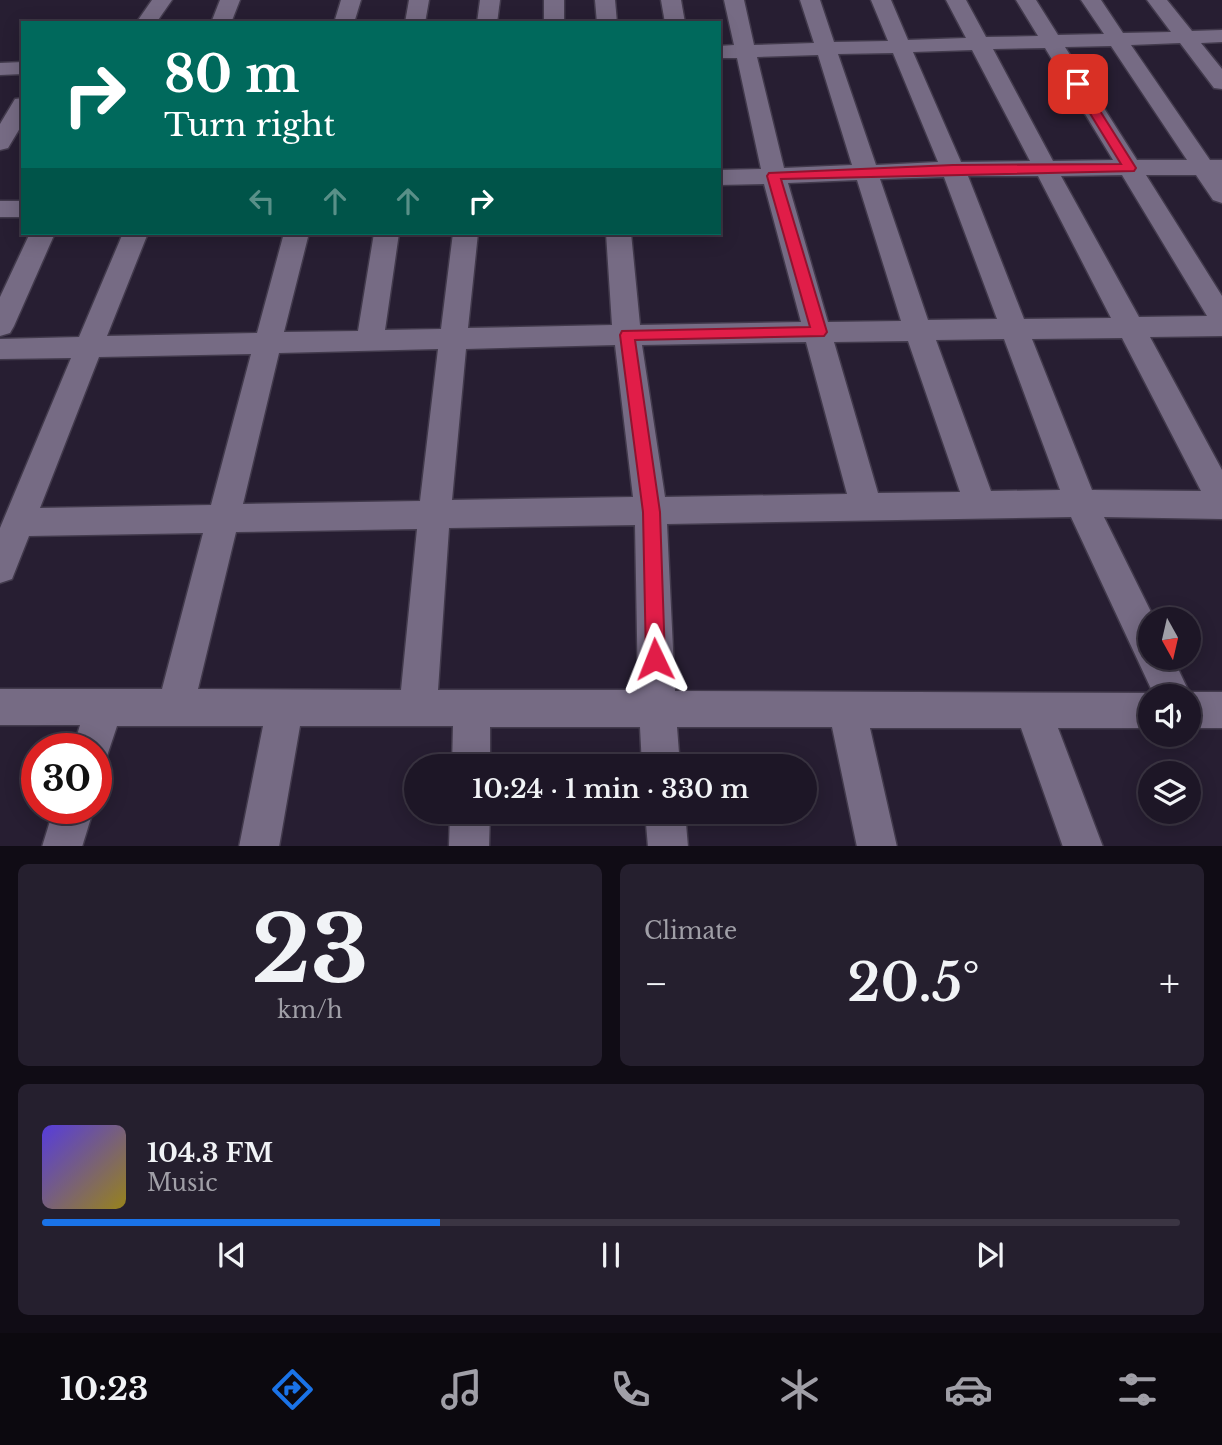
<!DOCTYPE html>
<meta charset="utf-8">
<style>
:root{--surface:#1d1626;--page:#251f2e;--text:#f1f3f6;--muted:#a09fa7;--line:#3b3543;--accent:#1a73e8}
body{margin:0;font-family:"Libre Baskerville",serif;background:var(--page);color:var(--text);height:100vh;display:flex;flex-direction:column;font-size:26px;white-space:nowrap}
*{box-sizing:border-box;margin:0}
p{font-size:23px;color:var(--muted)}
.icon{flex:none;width:38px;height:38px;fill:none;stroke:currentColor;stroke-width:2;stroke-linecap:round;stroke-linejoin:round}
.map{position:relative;height:846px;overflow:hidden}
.details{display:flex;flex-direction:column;gap:18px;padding:18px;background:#100c15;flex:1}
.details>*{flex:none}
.hud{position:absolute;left:21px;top:21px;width:700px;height:214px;border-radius:0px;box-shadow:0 4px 18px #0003,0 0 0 2px var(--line);background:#00695c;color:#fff;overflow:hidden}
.needle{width:46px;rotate:172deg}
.buttons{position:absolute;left:1138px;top:607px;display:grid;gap:14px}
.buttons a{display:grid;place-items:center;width:63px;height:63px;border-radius:50%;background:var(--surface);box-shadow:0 4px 18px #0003,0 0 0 2px var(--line);font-size:35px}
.speed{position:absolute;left:21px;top:733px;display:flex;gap:14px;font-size:35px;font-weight:700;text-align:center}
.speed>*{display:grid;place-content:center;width:91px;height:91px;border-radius:50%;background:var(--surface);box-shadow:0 4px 18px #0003,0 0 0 2px var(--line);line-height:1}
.speed .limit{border:10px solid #d22;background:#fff;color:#111}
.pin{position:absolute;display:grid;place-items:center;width:60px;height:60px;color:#fff;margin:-30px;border-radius:14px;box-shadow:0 4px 10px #0006}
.me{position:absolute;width:77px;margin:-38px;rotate:358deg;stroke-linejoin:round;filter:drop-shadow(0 0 5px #0008)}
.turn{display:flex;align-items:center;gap:24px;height:147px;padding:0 28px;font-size:32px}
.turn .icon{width:91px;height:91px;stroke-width:2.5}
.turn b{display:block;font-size:49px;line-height:60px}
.lanes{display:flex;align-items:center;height:66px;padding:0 28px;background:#0003;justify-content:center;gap:35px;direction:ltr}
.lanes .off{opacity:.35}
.big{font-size:52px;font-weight:600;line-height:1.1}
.details .tile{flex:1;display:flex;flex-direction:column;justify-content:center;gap:10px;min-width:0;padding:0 24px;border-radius:10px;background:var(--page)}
.details .dial{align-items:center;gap:0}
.dial b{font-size:91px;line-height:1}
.song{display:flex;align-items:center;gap:21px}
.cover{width:84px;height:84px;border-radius:10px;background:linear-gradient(135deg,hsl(250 70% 55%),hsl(50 70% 35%))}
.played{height:7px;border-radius:4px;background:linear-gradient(90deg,var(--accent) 35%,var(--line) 35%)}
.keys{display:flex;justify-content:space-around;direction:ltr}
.heat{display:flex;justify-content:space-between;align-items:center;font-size:38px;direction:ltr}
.details .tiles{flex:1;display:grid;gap:18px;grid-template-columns:1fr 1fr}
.tile:last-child{grid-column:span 2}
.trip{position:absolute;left:404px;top:754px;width:413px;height:70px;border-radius:35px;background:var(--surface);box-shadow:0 4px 18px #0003,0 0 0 2px var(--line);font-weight:600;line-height:70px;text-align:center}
.dock{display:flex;height:112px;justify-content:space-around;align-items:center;background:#0c090f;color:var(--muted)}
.dock .icon{width:49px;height:49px}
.dock .active{color:var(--accent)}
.dock b{font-size:32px;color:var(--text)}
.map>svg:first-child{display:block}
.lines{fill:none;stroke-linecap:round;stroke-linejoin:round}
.minor-casing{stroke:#423a4c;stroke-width:3}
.minor{fill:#766b84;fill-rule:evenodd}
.route{fill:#e11d48;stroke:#92132f;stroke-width:2}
</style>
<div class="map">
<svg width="1222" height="847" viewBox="0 0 1222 847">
<rect width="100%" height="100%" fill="#271e32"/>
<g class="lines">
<defs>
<g id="minor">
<path d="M152,0h20l-16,23h-20z"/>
<path d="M220,0h20l-9,23h-20z"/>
<path d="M341,0h20l-7,23h-20z"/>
<path d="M409,0h20l-4,23h-20z"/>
<path d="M480,0h20l-3,23h-20z"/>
<rect x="544" y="0" width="20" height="23"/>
<path d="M595,0h20l2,23h-20z"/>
<path d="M661,0h20l4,23h-20z"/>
<path d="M724,0h20l10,45 60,-2 -14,-43h20l14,42 54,-1 -17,-41h20l17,40 58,-2 -20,-38h20l20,37 52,-1 -22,-36h20l22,35 46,-1 -23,-34h20l22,33 48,-1 -24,-32h20l25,31 30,-1v12l-21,1 21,26v20l-8,-1 -34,-45 -49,2 79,115h12v43l-9,-3 -17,-25h-50l76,121v40l-72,1 72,133v49l-118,-2 51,103h-5v38h23l16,34h33v36h-34v-32h-38v32h-92l45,119h-40l-42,-119h-151l27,119h-40l-25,-120h-155l3,39h-38l-2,-39h-150v39h-38l1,-40h-153l-21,121h-40l24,-121h-146l-12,36 -9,4v-17h-23l7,-24h-80v-36h162l41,-156 -174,3 -17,43 -12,4v-55l71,-170 -71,1v-20l79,-2 44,-104h25l-41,103 150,-3 27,-100h25l-25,99 74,-1 16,-98h25l-14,97 56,-1 12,-96h25l-10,95 144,-3 -6,-92h25l9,92 161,-3 -37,-138 -45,1v-15l42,-1 -24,-111h-18v-12l15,-1zM1111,46l76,114h-50l-72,-113zM1045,48l68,112 -60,1 -60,-112zM972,50l58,111 -69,1 -48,-110zM893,53l45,109 -62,3 -38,-111zM818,55l34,110 -68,3 -27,-111zM1122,175l85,141 -68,1 -78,-141zM968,176h70l73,142 -87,1zM944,177l53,142 -69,1 -48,-141zM857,180l44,141 -73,1 -40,-139zM1122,338l79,153 -109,-1 -60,-151zM1004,339l56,151 -69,1 -55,-151zM908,341l52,151 -82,1 -44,-151zM806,342l41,152 -182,3 -23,-152zM615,345l18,152 -181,3 14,-151zM438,349l-18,152 -177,3 36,-151zM251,354l-40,151 -171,3 59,-151zM1071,517l82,176 -478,-2 -8,-167zM635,525l3,165h-200l11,-162zM417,529l-16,161 -203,-1 38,-157z"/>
<path d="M23,62v12l-23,1v-12z"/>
<path d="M23,98v25l-15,25 -8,2v-26l15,-25z"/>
<rect x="0" y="201" width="23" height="16"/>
<path d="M30,233h25l-41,93 -4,7 -10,3v-39z"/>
<path d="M54,808h40l-12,39h-40z"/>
<path d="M450,812h40l-1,35h-40z"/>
<path d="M645,812h40l3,35h-40z"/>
</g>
</defs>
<!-- minor casing -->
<use href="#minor" class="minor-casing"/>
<!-- minor -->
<use href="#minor" class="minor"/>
</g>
<!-- route -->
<path class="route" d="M1078,80l5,4 53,84 -2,3 -353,8 46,153 -3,4 -189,4 25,172 5,147 -3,6 -7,3 -6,-3 -3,-6 -3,-147 -23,-177 2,-4 188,-4 -43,-151 2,-3 184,-8 168,-1 -49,-80z"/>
</svg>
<div class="buttons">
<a><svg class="needle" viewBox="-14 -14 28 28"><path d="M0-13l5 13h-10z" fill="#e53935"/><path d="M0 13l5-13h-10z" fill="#a09fa7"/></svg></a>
<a><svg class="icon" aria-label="sound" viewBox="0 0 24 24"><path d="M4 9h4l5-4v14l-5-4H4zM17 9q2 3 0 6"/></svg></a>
<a><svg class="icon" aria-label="layers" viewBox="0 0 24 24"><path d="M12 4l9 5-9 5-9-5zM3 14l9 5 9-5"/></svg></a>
</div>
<div class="speed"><div class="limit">30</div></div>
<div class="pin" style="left:1078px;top:84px;background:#d93025"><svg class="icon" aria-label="arrive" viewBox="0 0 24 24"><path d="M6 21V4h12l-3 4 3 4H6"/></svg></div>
<svg class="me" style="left:655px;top:659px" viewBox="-20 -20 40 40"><path d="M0-17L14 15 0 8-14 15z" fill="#e11d48" stroke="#fff" stroke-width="4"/></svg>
<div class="trip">10:24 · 1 min · 330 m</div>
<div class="hud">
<div class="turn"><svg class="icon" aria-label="right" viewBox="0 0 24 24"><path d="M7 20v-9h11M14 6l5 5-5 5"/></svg><div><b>80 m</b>Turn right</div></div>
<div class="lanes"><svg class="icon off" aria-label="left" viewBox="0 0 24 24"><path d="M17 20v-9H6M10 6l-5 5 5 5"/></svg><svg class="icon off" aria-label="ahead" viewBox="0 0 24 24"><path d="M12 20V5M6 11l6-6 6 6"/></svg><svg class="icon off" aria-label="ahead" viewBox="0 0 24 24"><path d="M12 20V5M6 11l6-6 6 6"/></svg><svg class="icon" aria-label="right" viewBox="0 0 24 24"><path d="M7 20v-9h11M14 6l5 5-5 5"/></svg></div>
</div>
</div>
<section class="details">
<div class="tiles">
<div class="tile dial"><b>23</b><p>km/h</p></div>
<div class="tile"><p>Climate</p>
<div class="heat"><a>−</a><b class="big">20.5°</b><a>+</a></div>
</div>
<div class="tile">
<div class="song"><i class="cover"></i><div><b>104.3 FM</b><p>Music</p></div></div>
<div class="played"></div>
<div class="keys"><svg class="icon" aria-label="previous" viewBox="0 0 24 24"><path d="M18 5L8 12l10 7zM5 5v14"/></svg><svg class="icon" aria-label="pause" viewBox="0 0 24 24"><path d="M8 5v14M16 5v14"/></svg><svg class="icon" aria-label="next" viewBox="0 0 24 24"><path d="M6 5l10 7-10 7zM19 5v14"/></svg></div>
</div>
</div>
</section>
<nav class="dock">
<b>10:23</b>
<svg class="icon active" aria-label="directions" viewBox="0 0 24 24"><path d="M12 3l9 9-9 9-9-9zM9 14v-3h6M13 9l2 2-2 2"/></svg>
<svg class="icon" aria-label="music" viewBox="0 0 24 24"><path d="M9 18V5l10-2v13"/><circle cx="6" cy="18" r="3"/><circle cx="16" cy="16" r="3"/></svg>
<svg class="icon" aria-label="phone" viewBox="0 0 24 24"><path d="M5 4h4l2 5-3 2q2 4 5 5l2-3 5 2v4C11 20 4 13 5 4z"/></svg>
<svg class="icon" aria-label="climate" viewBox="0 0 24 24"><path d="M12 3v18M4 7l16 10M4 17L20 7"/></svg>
<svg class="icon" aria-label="car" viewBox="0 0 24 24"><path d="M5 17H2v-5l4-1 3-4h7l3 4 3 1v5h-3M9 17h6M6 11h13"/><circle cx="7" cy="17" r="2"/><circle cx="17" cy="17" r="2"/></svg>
<svg class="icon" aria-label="filters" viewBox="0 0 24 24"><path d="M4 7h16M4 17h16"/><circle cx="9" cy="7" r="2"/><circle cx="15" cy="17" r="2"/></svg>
</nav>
